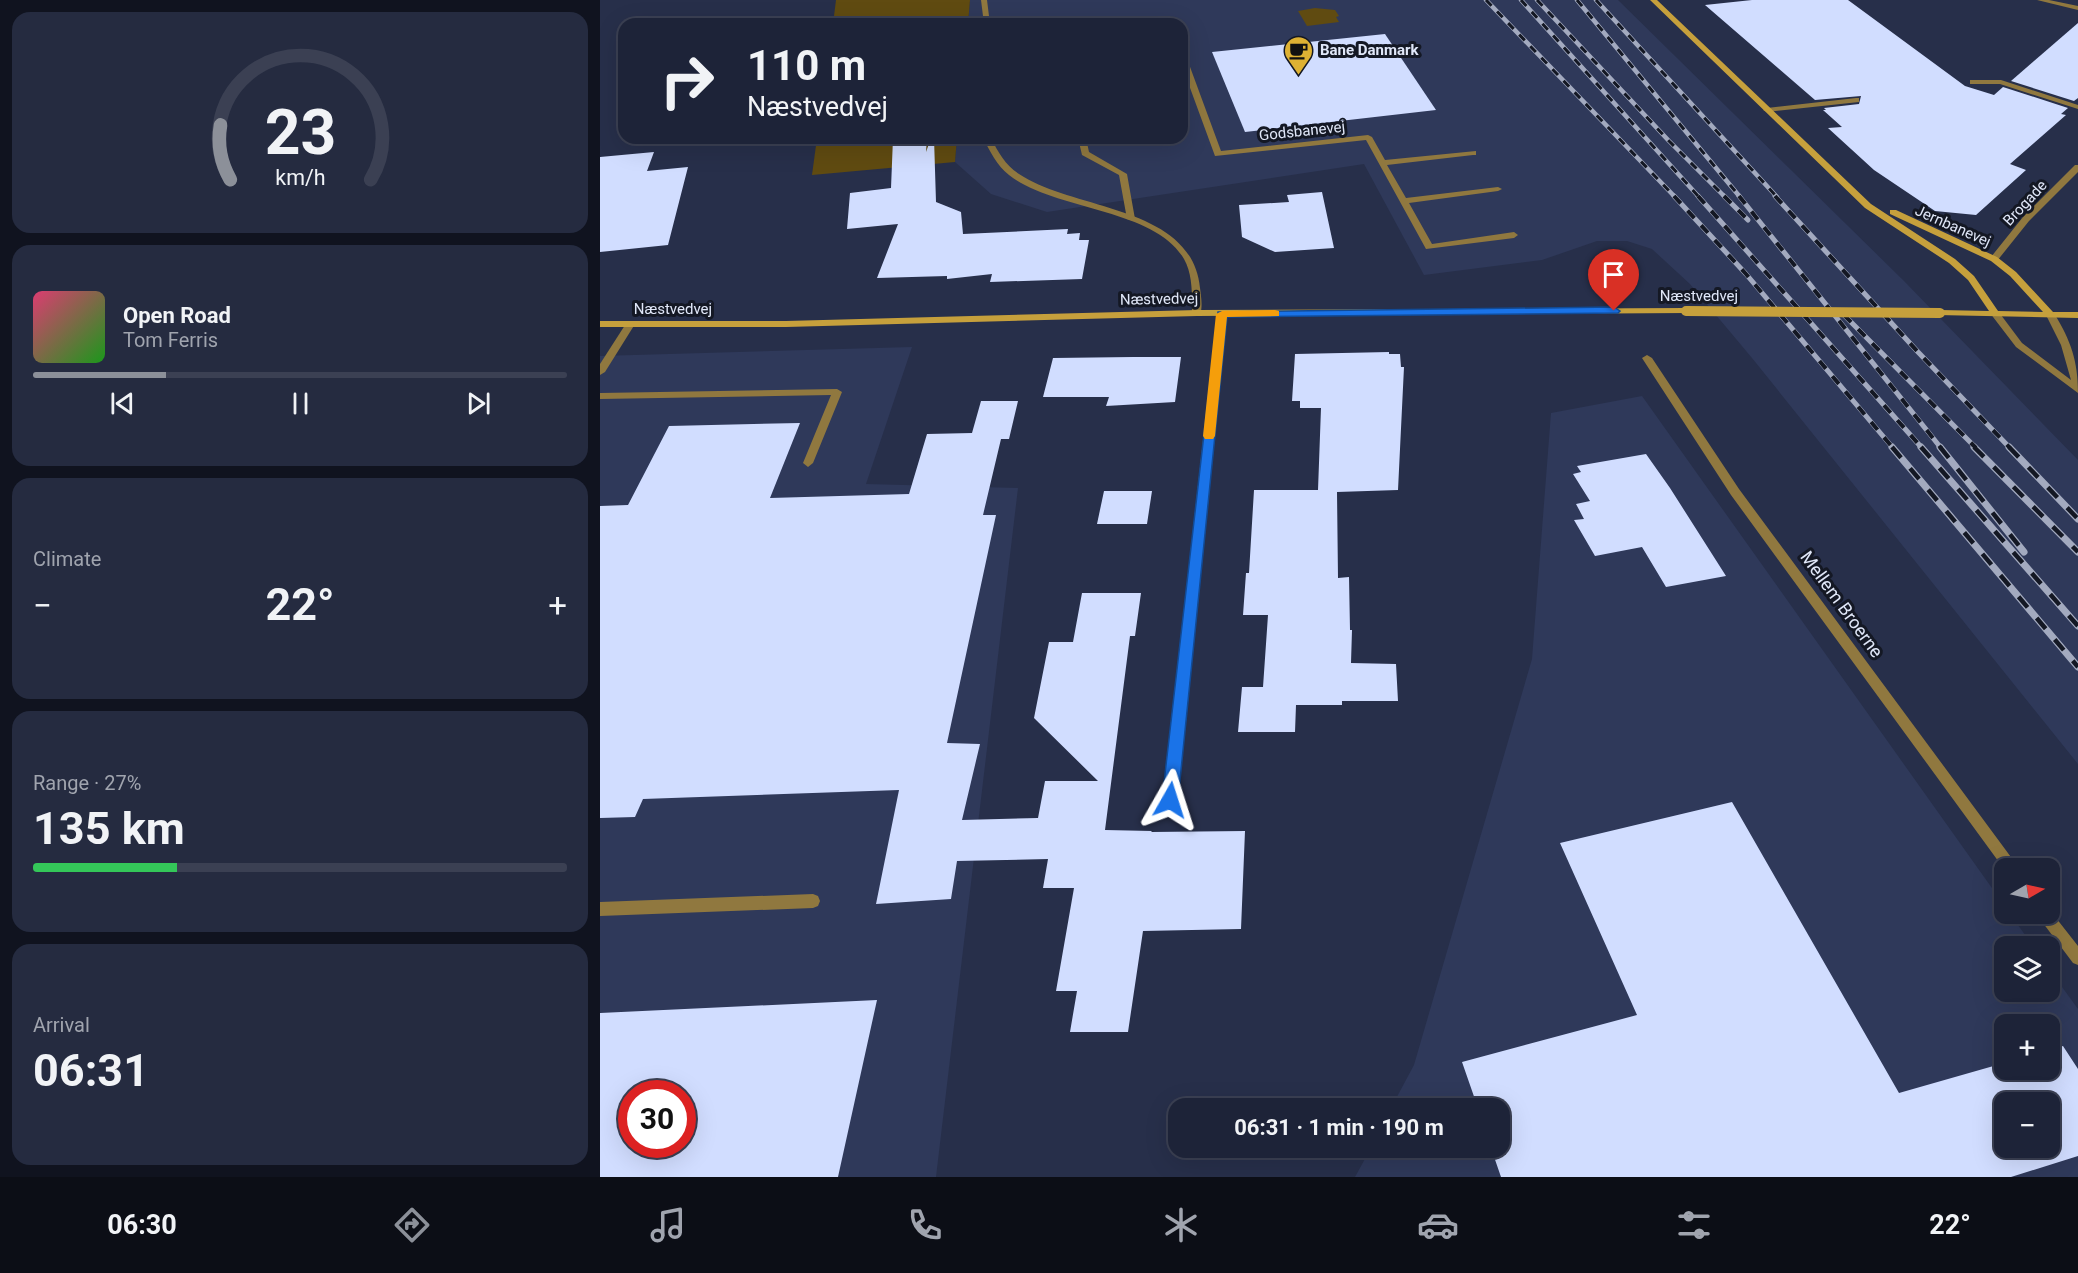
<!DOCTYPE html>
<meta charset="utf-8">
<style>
:root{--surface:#1d2338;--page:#252b40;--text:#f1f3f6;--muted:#a0a4ae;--line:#3b4053;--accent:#8c9099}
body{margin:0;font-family:Roboto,sans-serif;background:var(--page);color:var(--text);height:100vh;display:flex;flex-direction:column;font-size:22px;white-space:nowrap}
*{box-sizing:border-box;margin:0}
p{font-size:20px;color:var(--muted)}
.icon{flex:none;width:33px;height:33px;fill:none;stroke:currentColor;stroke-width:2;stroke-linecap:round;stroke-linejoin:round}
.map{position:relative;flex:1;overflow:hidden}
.details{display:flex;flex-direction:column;gap:12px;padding:12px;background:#10131f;width:600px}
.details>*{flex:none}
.top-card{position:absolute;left:18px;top:18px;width:570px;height:126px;border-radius:18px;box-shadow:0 6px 24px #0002,0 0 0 2px var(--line);background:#1d2338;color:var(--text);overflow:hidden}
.needle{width:39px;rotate:81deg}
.controls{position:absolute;left:1394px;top:858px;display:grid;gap:12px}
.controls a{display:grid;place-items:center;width:66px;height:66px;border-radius:12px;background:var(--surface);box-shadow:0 6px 24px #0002,0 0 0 2px var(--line);font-size:30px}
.speed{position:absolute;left:18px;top:1080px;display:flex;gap:12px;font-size:30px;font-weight:700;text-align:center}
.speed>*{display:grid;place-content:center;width:78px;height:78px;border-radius:50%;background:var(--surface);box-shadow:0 6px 24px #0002,0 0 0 2px var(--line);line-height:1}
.speed .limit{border:9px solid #d22;background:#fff;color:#111}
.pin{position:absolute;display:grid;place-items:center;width:51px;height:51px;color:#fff;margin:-62px -26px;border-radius:50% 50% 50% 0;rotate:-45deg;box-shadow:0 0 6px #0007}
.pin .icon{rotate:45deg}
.me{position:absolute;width:66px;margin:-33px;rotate:6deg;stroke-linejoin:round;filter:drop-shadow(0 0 4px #0008)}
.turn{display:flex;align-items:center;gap:21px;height:126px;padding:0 30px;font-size:27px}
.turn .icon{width:78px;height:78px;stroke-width:2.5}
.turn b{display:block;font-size:42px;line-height:51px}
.big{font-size:45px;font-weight:700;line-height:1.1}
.details .widget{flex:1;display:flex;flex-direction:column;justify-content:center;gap:9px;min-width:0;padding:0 21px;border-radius:18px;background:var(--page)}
.details .dial{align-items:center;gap:0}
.dial svg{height:156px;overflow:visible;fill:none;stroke:var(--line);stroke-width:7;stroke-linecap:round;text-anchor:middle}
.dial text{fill:var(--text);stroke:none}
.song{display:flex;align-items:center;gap:18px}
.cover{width:72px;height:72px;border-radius:9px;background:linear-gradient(135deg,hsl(340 70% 55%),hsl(120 70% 35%))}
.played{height:6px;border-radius:3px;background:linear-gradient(90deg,var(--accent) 25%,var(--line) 25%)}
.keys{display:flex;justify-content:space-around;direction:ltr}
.heat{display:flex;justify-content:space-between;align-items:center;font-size:33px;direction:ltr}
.charge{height:9px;border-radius:4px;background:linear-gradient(90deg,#34c759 27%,var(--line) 0)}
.trip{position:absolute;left:568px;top:1098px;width:342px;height:60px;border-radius:18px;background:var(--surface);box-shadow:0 6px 24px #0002,0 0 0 2px var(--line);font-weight:700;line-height:60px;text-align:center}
.dock{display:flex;height:96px;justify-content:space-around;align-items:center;background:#0c0e16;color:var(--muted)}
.dock .icon{width:42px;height:42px}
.dock .current{color:var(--accent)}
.dock b{font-size:27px;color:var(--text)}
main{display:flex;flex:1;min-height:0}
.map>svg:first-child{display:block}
.built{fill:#2f395a;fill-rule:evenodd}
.green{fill:#604b11}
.building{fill:#d1ddff;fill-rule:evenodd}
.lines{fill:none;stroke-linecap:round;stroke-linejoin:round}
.lane{fill:#90783f;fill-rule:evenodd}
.street{fill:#90783f;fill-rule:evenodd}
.secondary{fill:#c6a03c;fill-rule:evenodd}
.rail-far2-casing{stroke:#a3aabf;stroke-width:4.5}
.rail-far1-casing{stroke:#a3aabf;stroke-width:5}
.rail-casing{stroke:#a3aabf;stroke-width:7}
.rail-far2{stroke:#141824;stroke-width:3;stroke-dasharray:8;stroke-linecap:butt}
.rail-far1{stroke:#141824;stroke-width:4;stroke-dasharray:10;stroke-linecap:butt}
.rail{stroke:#141824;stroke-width:4.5;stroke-dasharray:14;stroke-linecap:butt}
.secondary-bridge{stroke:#c6a03c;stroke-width:10}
.route{fill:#1a73e8;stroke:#114b97;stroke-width:1.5}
.slow{fill:#f59e0b}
.labels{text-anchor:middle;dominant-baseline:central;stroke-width:6;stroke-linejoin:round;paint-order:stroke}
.far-poi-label{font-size:15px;font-weight:bold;fill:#e0e7f8;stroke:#141824;text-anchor:start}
.far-street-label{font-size:15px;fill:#e0e7f8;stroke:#141824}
.street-label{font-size:18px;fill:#e0e7f8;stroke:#141824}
</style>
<main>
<section class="details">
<div class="widget dial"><svg viewBox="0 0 100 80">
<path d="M14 69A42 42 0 1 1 86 69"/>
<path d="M14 69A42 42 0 0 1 9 41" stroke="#8c9099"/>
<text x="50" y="56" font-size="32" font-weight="700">23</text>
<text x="50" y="72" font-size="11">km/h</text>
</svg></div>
<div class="widget">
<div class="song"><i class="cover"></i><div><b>Open Road</b><p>Tom Ferris</p></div></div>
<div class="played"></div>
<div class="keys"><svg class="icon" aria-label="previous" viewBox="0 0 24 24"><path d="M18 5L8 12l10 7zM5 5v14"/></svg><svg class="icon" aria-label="pause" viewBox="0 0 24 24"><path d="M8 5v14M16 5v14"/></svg><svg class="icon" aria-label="next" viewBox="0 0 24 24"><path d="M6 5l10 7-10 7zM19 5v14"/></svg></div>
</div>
<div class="widget"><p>Climate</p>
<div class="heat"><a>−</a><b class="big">22°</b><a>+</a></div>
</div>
<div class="widget"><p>Range · 27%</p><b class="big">135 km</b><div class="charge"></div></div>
<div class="widget"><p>Arrival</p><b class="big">06:31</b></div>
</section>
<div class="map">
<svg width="1478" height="1177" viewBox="0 0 1478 1177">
<rect width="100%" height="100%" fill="#272f4a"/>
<!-- built -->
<g class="built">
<path d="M370,0h648l286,281 174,179v304l-326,-406 -62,-74 -38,-35 -25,-8h-30l-55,19 -118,15 -60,-111 -317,48 -56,-18 -36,-32 2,-24h225v-114h-214z"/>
<path d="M312,347l-46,137 152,4 -82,689h-336v-821zM32,1094h50v50h-50z"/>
<path d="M1042,396l362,509v9h6l23,32h-29v46h45v-23l29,40v168h-723l16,-29h129v-40h-109l23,-43 118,-406 19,-246zM1404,1024h45v46h-45zM1404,1102h45v46h-45z"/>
</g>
<!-- green -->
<g class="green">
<path d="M236,0h134l-2,24h-135z"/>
<path d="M715,8l20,2 4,6 -3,1 3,5 -32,4 -9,-15z"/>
<path d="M217,138h140l-2,24 -143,13z"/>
</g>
<!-- building -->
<g class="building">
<path d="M1152,0h96l117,86 29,9 9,-8 65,21 -7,6 5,1 -56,49 16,6 -50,45 -41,-4 -61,-41 -46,-42 14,-1 -19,-17h3l-2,-2 35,-4 2,-8 -46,4 -110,-95z"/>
<path d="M1478,23v75l-4,3 -63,-20z"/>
<path d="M785,34l51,76 -191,22 -33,-80z"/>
<path d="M293,138h34l-1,14 5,-14h3l2,64 25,10 2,22 105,-5 -1,5 13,-1 -1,7h10l-7,39 -92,3 2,-8 -45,5v-3l-70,2 21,-54 -51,5 3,-36 41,-5z"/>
<path d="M54,152l-7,19 41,-4 -20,78 -68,7v-95z"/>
<path d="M722,192l12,56 -59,4 -33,-15 -3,-32 50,-3 -2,-7z"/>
<path d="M789,352v2h11l1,13h3l-6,123 -61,2 1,86 11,-1 1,53h2l-1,33 45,1 2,37h-56v4h-46l-1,27h-57l4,-45h21l5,-72h-25l3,-42h3l5,-83h64l3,-82h-21v-7h-8l3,-47z"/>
<path d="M533,357h48l-6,45 -69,4 3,-9h-66l10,-39z"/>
<path d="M381,401h37l-9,38h-8l-18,76h13l-49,228 33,1 -18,76 76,-2 7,-37h53l-64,-63 15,-76h24l9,-49h59l-6,43h-5l-25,194 47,1 -1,1 94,-1 -4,98 -98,2 -15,101h-58l7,-41h-21l18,-103h-31l5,-29 -91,2 -6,38 -75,5 23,-114 -256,9 -8,18 -35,1v-312l28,-1 41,-79 131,-3 -30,75 139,-4 18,-60 45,-1z"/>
<path d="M1046,454l24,34 56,88 -60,11 -24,-40 -47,9 -21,-36 10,-1 -8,-15 14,-3 -17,-27 8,-2 -4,-6z"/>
<path d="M504,491h48l-5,33h-50z"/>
<path d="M1132,802l167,291 105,-30v7h45v-20l14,-4 15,23v87l-67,21h-510l-10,-29h9v-40h-22l-16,-46 175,-47 -77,-172zM1404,1102h45v46h-45z"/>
<path d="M277,1000l-39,177h-238v-164zM32,1094h50v50h-50z"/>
</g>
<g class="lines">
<!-- lane -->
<g class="lane">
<path d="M582,54l4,2 35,95 147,-16 4,2 13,23 91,-9v4h-3l-86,10 19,33 92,-11 4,2 -4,2 -89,12 23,41 82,-12 4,3 -4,3 -88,11 -60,-109 -151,16 -33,-90z"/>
<path d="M1370,80h31l77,25v4l-78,-25h-30z"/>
<path d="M1256,98h3v4l-92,10 -4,-2 4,-2z"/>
<path d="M478,138h8l3,14 38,22 8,45 -1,2 -7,-2 -8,-44 -37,-20z"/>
<path d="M1395,310l3,1 24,32 49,37 -10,-35 -15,-30 2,-2h6c17,28 24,48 24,80l-62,-46 -26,-34z"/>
<path d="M30,321l5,3 -30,48 -5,3v-11l27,-42z"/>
<path d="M237,389l5,3 -29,71 -5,4 -5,-4 28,-68 -231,4v-6z"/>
<path d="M213,894l5,2 2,5 -2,5 -5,2 -213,8v-14z"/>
</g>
<!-- street -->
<g class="street">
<path d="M381,0h6l3,24h-6z"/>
<path d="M1437,0h12l29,6v4z"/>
<path d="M383,138h8c7,14 15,28 28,36 55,37 173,31 181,114 1,8 3,19 0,27l-3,1 -5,-3c0,-18 1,-38 -8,-54 -29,-51 -129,-48 -175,-84 -12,-9 -19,-24 -26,-37z"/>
<path d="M1475,165h3v7l-49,49 -32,40h-6v-4l32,-40z"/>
<path d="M622,311l5,3 -50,486 -2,4 -5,2 -5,-2 -2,-4 54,-486z"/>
<path d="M1047,355l5,3 87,131 280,379 -15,1 -273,-374 -89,-137z"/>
<path d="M1449,909l29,37v19l-5,-2 -33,-44 -2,-5h11z"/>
</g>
<!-- secondary -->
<g class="secondary">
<path d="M1050,0h7l214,204 84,55 19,17 24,35 45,1 -33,-36 -19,-15 -101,-47v-4h6l101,47 19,15 37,40h25v6l-141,-3 -2,-2 5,-3 49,1 -21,-31 -19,-17 -84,-55z"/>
<path d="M1086,308l5,3 -2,2 -492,3 -411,11h-186v-6h186l411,-11z"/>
</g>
<defs>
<g id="rail-far2">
<path d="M886,0l189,197"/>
<path d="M921,0l178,197"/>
<path d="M937,0l132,141 56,56"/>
<path d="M977,0l163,197"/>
<path d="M996,0l181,197"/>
</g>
<g id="rail-far1">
<path d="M1074,196l72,78 147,174"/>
<path d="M1098,196l224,252"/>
<path d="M1124,196l24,24"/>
<path d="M1139,196l202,252"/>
<path d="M1175,196l143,156 92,96"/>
<path d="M1244,315l132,133"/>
</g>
<g id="rail">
<path d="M1292,447l186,220"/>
<path d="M1321,447l157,179"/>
<path d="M1340,447l84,105"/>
<path d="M1374,447l104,105"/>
<path d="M1409,447l69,72"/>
</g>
</defs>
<!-- rail-far2 casing -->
<use href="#rail-far2" class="rail-far2-casing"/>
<!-- rail-far1 casing -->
<use href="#rail-far1" class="rail-far1-casing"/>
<!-- rail casing -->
<use href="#rail" class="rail-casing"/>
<!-- rail-far2 -->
<use href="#rail-far2" class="rail-far2"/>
<!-- rail-far1 -->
<use href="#rail-far1" class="rail-far1"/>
<!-- rail -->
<use href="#rail" class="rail"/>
<!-- secondary-bridge -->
<path class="secondary-bridge" d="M1086,311l254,2"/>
</g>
<!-- route -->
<path class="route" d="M1014,307l6,4 -2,2 -391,4 -49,483 -3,4 -5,2 -6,-2 -2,-4 56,-488z"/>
<!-- slow -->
<path class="slow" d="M675,310l4,1v5l-52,1 -12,119 -2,3h-8l-2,-3 13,-122 6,-3z"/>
<!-- icons -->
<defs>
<symbol id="cafe-pin" viewBox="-11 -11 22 30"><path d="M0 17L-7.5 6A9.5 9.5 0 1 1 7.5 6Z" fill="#deb133" stroke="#141824"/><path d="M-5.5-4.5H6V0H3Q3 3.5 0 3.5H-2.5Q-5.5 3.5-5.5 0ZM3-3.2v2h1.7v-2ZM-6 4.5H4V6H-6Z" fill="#111"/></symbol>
</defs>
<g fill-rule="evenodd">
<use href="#cafe-pin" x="682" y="34" width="33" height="45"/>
</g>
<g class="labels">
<!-- far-poi labels -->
<g class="far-poi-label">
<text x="720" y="50">Bane Danmark</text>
</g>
<!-- far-street labels -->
<g class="far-street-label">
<text transform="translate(702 131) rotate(-6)">Godsbanevej</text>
<text transform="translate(1425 203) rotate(-47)">Brogade</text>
<text transform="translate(1353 226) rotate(24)">Jernbanevej</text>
<text x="1099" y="296">Næstvedvej</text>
<text transform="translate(559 299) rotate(-1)">Næstvedvej</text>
<text x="73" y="309">Næstvedvej</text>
</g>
<!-- street labels -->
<g class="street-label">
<text transform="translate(1242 604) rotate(54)">Mellem Broerne</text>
</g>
</g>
</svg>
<div class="controls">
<a><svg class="needle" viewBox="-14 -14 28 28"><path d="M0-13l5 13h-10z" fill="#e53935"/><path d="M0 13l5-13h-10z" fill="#a0a4ae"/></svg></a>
<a><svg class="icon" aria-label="layers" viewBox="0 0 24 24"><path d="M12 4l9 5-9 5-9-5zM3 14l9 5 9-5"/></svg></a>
<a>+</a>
<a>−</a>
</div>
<div class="speed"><div class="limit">30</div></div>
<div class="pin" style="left:1014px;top:311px;background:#d93025"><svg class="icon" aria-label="arrive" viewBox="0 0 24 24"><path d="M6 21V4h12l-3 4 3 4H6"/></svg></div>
<svg class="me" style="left:570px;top:800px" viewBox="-20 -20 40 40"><path d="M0-17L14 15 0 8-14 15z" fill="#1a73e8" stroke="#fff" stroke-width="4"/></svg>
<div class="trip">06:31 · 1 min · 190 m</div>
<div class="top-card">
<div class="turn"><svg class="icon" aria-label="right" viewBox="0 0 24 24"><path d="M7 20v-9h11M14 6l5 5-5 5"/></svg><div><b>110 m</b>Næstvedvej</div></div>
</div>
</div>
</main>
<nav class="dock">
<b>06:30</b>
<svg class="icon current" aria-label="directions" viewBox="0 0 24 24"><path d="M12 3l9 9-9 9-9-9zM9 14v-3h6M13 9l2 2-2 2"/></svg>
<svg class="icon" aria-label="music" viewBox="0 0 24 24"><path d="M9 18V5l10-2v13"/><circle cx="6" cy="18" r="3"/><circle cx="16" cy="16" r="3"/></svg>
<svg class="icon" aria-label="phone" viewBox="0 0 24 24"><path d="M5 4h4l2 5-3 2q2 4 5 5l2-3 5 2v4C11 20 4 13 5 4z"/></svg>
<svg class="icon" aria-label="climate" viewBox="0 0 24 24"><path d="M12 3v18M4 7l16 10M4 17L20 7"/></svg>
<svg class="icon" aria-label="car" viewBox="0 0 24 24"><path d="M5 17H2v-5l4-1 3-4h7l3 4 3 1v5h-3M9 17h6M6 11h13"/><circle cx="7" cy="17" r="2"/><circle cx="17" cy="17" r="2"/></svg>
<svg class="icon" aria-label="filters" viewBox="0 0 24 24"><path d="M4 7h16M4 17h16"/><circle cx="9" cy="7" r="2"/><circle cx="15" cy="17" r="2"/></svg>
<b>22°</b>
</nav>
